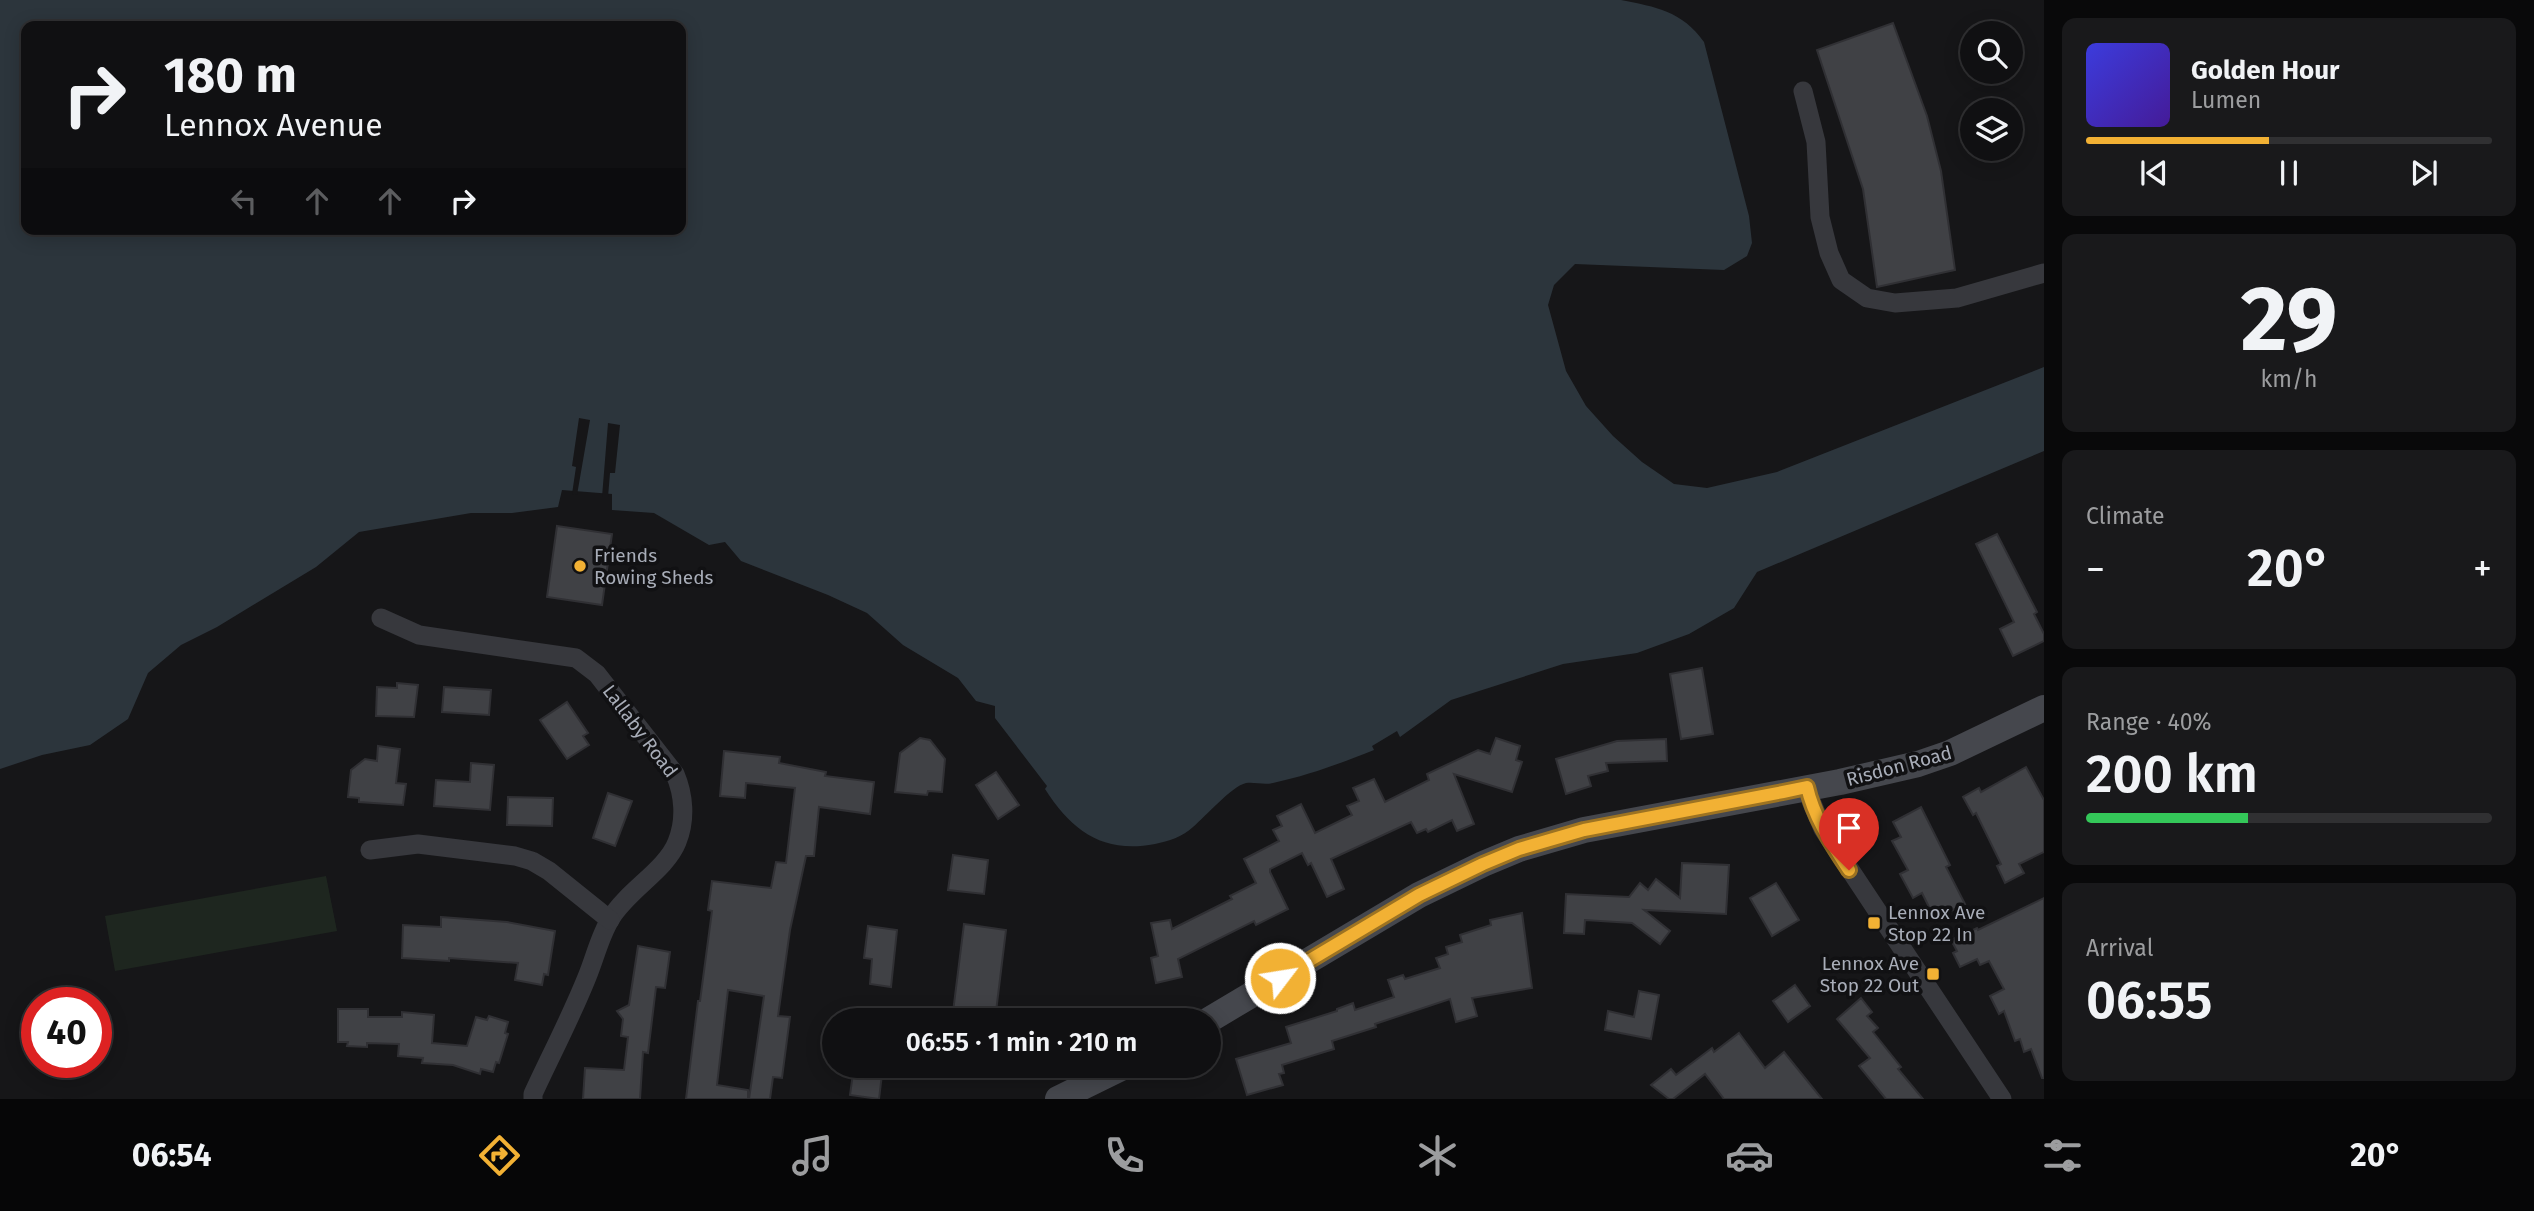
<!DOCTYPE html>
<meta charset="utf-8">
<style>
:root{--surface:#101012;--page:#19191b;--text:#f1f3f6;--muted:#9c9d9f;--line:#303032;--accent:#f2b134}
body{margin:0;font-family:"Fira Sans",sans-serif;background:var(--page);color:var(--text);height:100vh;display:flex;flex-direction:column;font-size:26px;white-space:nowrap}
*{box-sizing:border-box;margin:0}
p{font-size:23px;color:var(--muted)}
.icon{flex:none;width:38px;height:38px;fill:none;stroke:currentColor;stroke-width:2;stroke-linecap:round;stroke-linejoin:round}
.map{position:relative;flex:1;overflow:hidden}
.side{display:flex;flex-direction:column;gap:18px;padding:18px;background:#09090a;width:490px}
.side>*{flex:none}
.hud{position:absolute;left:21px;top:21px;width:665px;height:214px;border-radius:14px;box-shadow:0 4px 18px #0003,0 0 0 2px var(--line);background:#101012;color:var(--text);overflow:hidden}
.fabs{position:absolute;left:1960px;top:21px;display:grid;gap:14px}
.fabs a{display:grid;place-items:center;width:63px;height:63px;border-radius:50%;background:var(--surface);box-shadow:0 4px 18px #0003,0 0 0 2px var(--line);font-size:35px}
.speed{position:absolute;left:21px;top:987px;display:flex;gap:14px;font-size:35px;font-weight:700;text-align:center}
.speed>*{display:grid;place-content:center;width:91px;height:91px;border-radius:50%;background:var(--surface);box-shadow:0 4px 18px #0003,0 0 0 2px var(--line);line-height:1}
.speed .limit{border:10px solid #d22;background:#fff;color:#111}
.pin{position:absolute;display:grid;place-items:center;width:60px;height:60px;color:#fff;margin:-72px -30px;border-radius:50% 50% 50% 0;rotate:-45deg;box-shadow:0 0 7px #0007}
.pin .icon{rotate:45deg}
.me{position:absolute;width:77px;margin:-38px;rotate:59deg;stroke-linejoin:round;filter:drop-shadow(0 0 5px #0008)}
.turn{display:flex;align-items:center;gap:24px;height:147px;padding:0 28px;font-size:32px}
.turn .icon{width:91px;height:91px;stroke-width:2.5}
.turn b{display:block;font-size:49px;line-height:60px}
.lanes{display:flex;align-items:center;height:66px;padding:0 28px;background:#0003;justify-content:center;gap:35px;direction:ltr}
.lanes .off{opacity:.35}
.big{font-size:52px;font-weight:600;line-height:1.1}
.side .widget{flex:1;display:flex;flex-direction:column;justify-content:center;gap:10px;min-width:0;padding:0 24px;border-radius:14px;background:var(--page)}
.side .dial{align-items:center;gap:0}
.dial b{font-size:91px;line-height:1}
.song{display:flex;align-items:center;gap:21px}
.cover{width:84px;height:84px;border-radius:10px;background:linear-gradient(135deg,hsl(240 70% 55%),hsl(260 70% 35%))}
.played{height:7px;border-radius:4px;background:linear-gradient(90deg,var(--accent) 45%,var(--line) 45%)}
.keys{display:flex;justify-content:space-around;direction:ltr}
.heat{display:flex;justify-content:space-between;align-items:center;font-size:38px;direction:ltr}
.charge{height:10px;border-radius:5px;background:linear-gradient(90deg,#34c759 40%,var(--line) 0)}
.trip{position:absolute;left:822px;top:1008px;width:399px;height:70px;border-radius:35px;background:var(--surface);box-shadow:0 4px 18px #0003,0 0 0 2px var(--line);font-weight:600;line-height:70px;text-align:center}
.tabs{display:flex;height:112px;justify-content:space-around;align-items:center;background:#060607;color:var(--muted)}
.tabs .icon{width:49px;height:49px}
.tabs .active{color:var(--accent)}
.tabs b{font-size:32px;color:var(--text)}
main{display:flex;flex:1;min-height:0}
.map>svg:first-child{display:block}
.green{fill:#1e261f}
.water{fill:#2c353c;fill-rule:evenodd}
.pier{fill:#161618}
.building{fill:#404145;stroke:#303034;stroke-width:2}
.lines{fill:none;stroke-linecap:round;stroke-linejoin:round}
.street{stroke:#37383d;stroke-width:19}
.secondary{stroke:#45474d;stroke-width:26}
.route-casing{stroke:#9d7322;stroke-width:18}
.route{stroke:#f2b134;stroke-width:12}
.poi-dot{fill:#f2b134;stroke:#111113;stroke-width:2.5}
.labels{text-anchor:middle;dominant-baseline:central;stroke-width:7;stroke-linejoin:round;paint-order:stroke}
.poi-label{font-size:19px;fill:#a8adb8;stroke:#111113;text-anchor:start}
.street-label{font-size:19px;fill:#a8adb8;stroke:#111113}
</style>
<main>
<div class="map">
<svg width="2044" height="1099" viewBox="0 0 2044 1099">
<rect width="100%" height="100%" fill="#161618"/>
<!-- green -->
<path class="green" d="M326,876l11,55 -222,40 -10,-55z"/>
<!-- water -->
<path class="water" d="M0,0h1621c35,7 61,11 83,42l45,174 3,27 -5,13 -23,14 -149,-6 -21,21 -6,20 18,66 20,35 27,30 29,26 32,22 33,4 70,-16 267,-105v84l-287,121 -23,36 -45,26 -52,19 -74,11 -112,36 -51,37 -3,-6 -25,15 2,4c-35,14 -65,25 -101,33 -9,2 -18,-1 -27,0 -14,3 -41,34 -53,44 -11,10 -24,14 -38,17 -52,10 -83,-13 -110,-55l2,-3 -52,-68v-12l-19,-5 -18,-23 -55,-33 -36,-32 -39,-18 -87,-34 -16,-19 -16,3 -55,-32 -42,-3v-16l-50,-4 -4,17 -46,6h-41l-112,19 -43,35 -99,60 -36,18 -33,28 -20,46 -38,26 -48,10 -42,14zM26,26h655v203h-655z"/>
<!-- pier -->
<g class="pier">
<path d="M579,418l11,2 -13,75 -5,-1 4,-27 -4,-1z"/>
<path d="M608,423l12,2 -5,48h-5l-2,24h-6z"/>
</g>
<!-- building -->
<g class="building">
<path d="M1893,23l34,93 14,55 14,99 -78,17 -14,-98 -46,-139z"/>
<path d="M557,526l55,8 -10,71 -55,-8z"/>
<path d="M1997,534l40,78 -3,2 10,20v7l-31,15 -13,-27 14,-7 -38,-78z"/>
<path d="M1702,668l11,66 -32,5 -11,-65z"/>
<path d="M397,683l21,2 -4,32 -38,-1 1,-29 20,1z"/>
<path d="M444,687l47,3 -2,25 -47,-3z"/>
<path d="M567,702l21,31 -5,3 6,9 -22,14 -27,-39z"/>
<path d="M920,738l10,2 15,19 -3,33 -14,-1 -1,4 -32,-3 5,-39z"/>
<path d="M1496,738l24,8 -4,14 6,2 -10,30 -58,-18 20,50 -17,7 -5,-11 -24,12 -2,-3 -9,4 -6,-11 -80,37 13,30 -17,8 -16,-34 -3,2 -6,-12 -32,16v3l18,37 -32,16 -2,-4 -76,38 4,18 -26,6 -5,-25 7,-2 -7,-33 19,-3 2,9 60,-30 -2,-3 26,-13 -12,-24 35,-18 -6,-11 9,-4 -5,-10 24,-12 14,29 37,-18 -5,-9 12,-5 -6,-13 21,-9 11,23 44,-22 -2,-6 51,-24 12,4z"/>
<path d="M1666,739l1,22 -61,2 2,8 -20,5 3,10 -25,8 -10,-35 61,-18z"/>
<path d="M378,746l22,3 -4,34 10,1 -3,21 -44,-3v-4l-11,-1 3,-27 14,-11 12,2z"/>
<path d="M724,751l56,6 -1,6 47,9 -1,4 49,6 -4,32 -51,-7 -5,49h-8l-16,74 -12,86 12,1 -8,61 -9,-1 -3,22h-21l15,-103 -36,-6 -11,95 31,5v9h-62l12,-98h2l12,-90 -4,-1 4,-29 59,7 5,-26 10,1 9,-75 -49,-5 -1,15 -25,-2z"/>
<path d="M471,763l23,2 -4,45 -56,-4 2,-26 34,2z"/>
<path d="M2026,767l18,33v52l-25,12 5,9 -19,10 -8,-17 4,-2 -25,-51 -3,2 -10,-18 16,-9 2,4z"/>
<path d="M996,772l23,33 -21,14 -22,-34z"/>
<path d="M608,793l24,8 -17,45 -22,-8z"/>
<path d="M508,797l45,1 -1,28 -45,-1z"/>
<path d="M1921,807l29,58 -4,2 19,37 -30,15 -13,-26 -9,5 -13,-24 8,-4 -16,-29 9,-4 -8,-15z"/>
<path d="M953,855l35,5 -4,34 -36,-4z"/>
<path d="M1682,863l47,2 -3,49 -82,-4 26,21 -10,13 -28,-21 -47,-3 -1,14 -20,-1 2,-39 63,3 11,-14 8,7 8,-11 24,19z"/>
<path d="M1776,883l23,37 -27,16 -22,-38z"/>
<path d="M2044,898v180h-2l-11,-29 -7,3 -4,-13 -5,2 -11,-30 -5,3 -9,-18 14,-7 -15,-28 -9,4 -3,-6 -17,8 -7,-14 4,-2 -6,-11 26,-12 1,2z"/>
<path d="M1522,913l10,75 -60,10 5,18 -21,6 -6,-23 -75,25 1,3 -44,14 2,8 -52,16 2,8 -5,1 4,11 -36,10 -11,-36 55,-16 -5,-16 51,-16v-2l16,-6 2,7 39,-13 -6,-17 15,-5 2,4 35,-11 -4,-10 12,-4 -2,-7 16,-5 -2,-7 31,-10 -1,-5z"/>
<path d="M441,917l66,5 48,9 -7,44 -4,-1 -2,11 -27,-5 3,-17 -69,-5v3l-47,-3 1,-33 38,2z"/>
<path d="M964,924l42,6 -11,90h-43z"/>
<path d="M868,926l29,4 -6,57 -21,-3 2,-25 -8,-1z"/>
<path d="M638,946l32,6 -5,36 -9,-1 -8,66 -5,-1 -3,47h-57l2,-31 39,2 4,-33 -7,-1 2,-17 -6,-8 12,-6z"/>
<path d="M1795,985l15,21 -22,16 -15,-21z"/>
<path d="M1639,991l20,4 -8,44 -46,-9 3,-19 26,6z"/>
<path d="M1861,998l11,14 -5,4 11,12 -5,4 28,35 -3,2 25,30h-37l-27,-33 11,-8 -33,-39z"/>
<path d="M338,1009h30v8h34v-5l32,3 -2,28 35,3 9,-29 11,3 2,-4 19,6 -3,11 3,1 -9,29 -3,-1 -3,10 -12,-3 -1,5 -27,-9 -31,-2 1,-5 -25,-2 1,-12 -32,-1v4l-20,-1 1,-4h-10z"/>
<path d="M1739,1033l26,35 19,-16 38,47h-98l-19,-25 -32,25h-4l-18,-14 20,-16 5,6 36,-27 2,4z"/>
<path d="M854,1066h29l-4,33 -29,-4z"/>
</g>
<g class="lines">
<!-- street -->
<g class="street">
<path d="M1803,91l13,51 4,75 9,36 12,27 26,18 28,5 62,-5 87,-25"/>
<path d="M381,618l38,17 157,23 21,16 78,100c9,21 11,46 2,68 -11,28 -49,48 -66,76 -11,17 -16,40 -24,59 -16,40 -36,78 -54,117v5"/>
<path d="M1807,787l4,14 12,28 179,270"/>
<path d="M370,850l48,-6 97,12 17,5 17,10 61,49"/>
</g>
<!-- secondary -->
<g class="secondary">
<path d="M1209,1020l210,-125 64,-31 36,-15 65,-19 256,-48 78,-18 32,-11 94,-45"/>
<path d="M1058,1099l67,-33"/>
</g>
</g>
<g class="lines">
<defs>
<path id="route" d="M1280,978l139,-83 64,-31 36,-15 65,-19 199,-38 24,-5c7,31 25,57 42,83"/>
</defs>
<!-- route casing -->
<use href="#route" class="route-casing"/>
<!-- route -->
<use href="#route" class="route"/>
</g>
<!-- markers -->
<g class="poi-dot">
<circle cx="580" cy="566" r="7"/>
<rect x="1867" y="916" width="14" height="14" rx="3.5"/>
<rect x="1926" y="967" width="14" height="14" rx="3.5"/>
</g>
<g class="labels">
<!-- poi labels -->
<g class="poi-label">
<text x="594" y="555">Friends<tspan x="594" dy="22">Rowing Sheds</tspan></text>
<text x="1888" y="912">Lennox Ave<tspan x="1888" dy="22">Stop 22 In</tspan></text>
<text x="1919" y="963" text-anchor="end">Lennox Ave<tspan x="1919" dy="22">Stop 22 Out</tspan></text>
</g>
<!-- street labels -->
<g class="street-label">
<text transform="translate(640 731) rotate(53)">Lallaby Road</text>
<text transform="translate(1899 766) rotate(-15)">Risdon Road</text>
</g>
</g>
</svg>
<div class="fabs">
<a><svg class="icon" aria-label="search" viewBox="0 0 24 24"><circle cx="10" cy="10" r="6"/><path d="M15 15l6 6"/></svg></a>
<a><svg class="icon" aria-label="layers" viewBox="0 0 24 24"><path d="M12 4l9 5-9 5-9-5zM3 14l9 5 9-5"/></svg></a>
</div>
<div class="speed"><div class="limit">40</div></div>
<div class="pin" style="left:1849px;top:870px;background:#d93025"><svg class="icon" aria-label="arrive" viewBox="0 0 24 24"><path d="M6 21V4h12l-3 4 3 4H6"/></svg></div>
<svg class="me" style="left:1280px;top:978px" viewBox="-20 -20 40 40"><circle r="17" fill="#f2b134" stroke="#fff" stroke-width="3"/><path d="M0-11L8 9 0 5-8 9z" fill="#fff"/></svg>
<div class="trip">06:55 · 1 min · 210 m</div>
<div class="hud">
<div class="turn"><svg class="icon" aria-label="right" viewBox="0 0 24 24"><path d="M7 20v-9h11M14 6l5 5-5 5"/></svg><div><b>180 m</b>Lennox Avenue</div></div>
<div class="lanes"><svg class="icon off" aria-label="left" viewBox="0 0 24 24"><path d="M17 20v-9H6M10 6l-5 5 5 5"/></svg><svg class="icon off" aria-label="ahead" viewBox="0 0 24 24"><path d="M12 20V5M6 11l6-6 6 6"/></svg><svg class="icon off" aria-label="ahead" viewBox="0 0 24 24"><path d="M12 20V5M6 11l6-6 6 6"/></svg><svg class="icon" aria-label="right" viewBox="0 0 24 24"><path d="M7 20v-9h11M14 6l5 5-5 5"/></svg></div>
</div>
</div>
<section class="side">
<div class="widget">
<div class="song"><i class="cover"></i><div><b>Golden Hour</b><p>Lumen</p></div></div>
<div class="played"></div>
<div class="keys"><svg class="icon" aria-label="previous" viewBox="0 0 24 24"><path d="M18 5L8 12l10 7zM5 5v14"/></svg><svg class="icon" aria-label="pause" viewBox="0 0 24 24"><path d="M8 5v14M16 5v14"/></svg><svg class="icon" aria-label="next" viewBox="0 0 24 24"><path d="M6 5l10 7-10 7zM19 5v14"/></svg></div>
</div>
<div class="widget dial"><b>29</b><p>km/h</p></div>
<div class="widget"><p>Climate</p>
<div class="heat"><a>−</a><b class="big">20°</b><a>+</a></div>
</div>
<div class="widget"><p>Range · 40%</p><b class="big">200 km</b><div class="charge"></div></div>
<div class="widget"><p>Arrival</p><b class="big">06:55</b></div>
</section>
</main>
<nav class="tabs">
<b>06:54</b>
<svg class="icon active" aria-label="directions" viewBox="0 0 24 24"><path d="M12 3l9 9-9 9-9-9zM9 14v-3h6M13 9l2 2-2 2"/></svg>
<svg class="icon" aria-label="music" viewBox="0 0 24 24"><path d="M9 18V5l10-2v13"/><circle cx="6" cy="18" r="3"/><circle cx="16" cy="16" r="3"/></svg>
<svg class="icon" aria-label="phone" viewBox="0 0 24 24"><path d="M5 4h4l2 5-3 2q2 4 5 5l2-3 5 2v4C11 20 4 13 5 4z"/></svg>
<svg class="icon" aria-label="climate" viewBox="0 0 24 24"><path d="M12 3v18M4 7l16 10M4 17L20 7"/></svg>
<svg class="icon" aria-label="car" viewBox="0 0 24 24"><path d="M5 17H2v-5l4-1 3-4h7l3 4 3 1v5h-3M9 17h6M6 11h13"/><circle cx="7" cy="17" r="2"/><circle cx="17" cy="17" r="2"/></svg>
<svg class="icon" aria-label="filters" viewBox="0 0 24 24"><path d="M4 7h16M4 17h16"/><circle cx="9" cy="7" r="2"/><circle cx="15" cy="17" r="2"/></svg>
<b>20°</b>
</nav>
